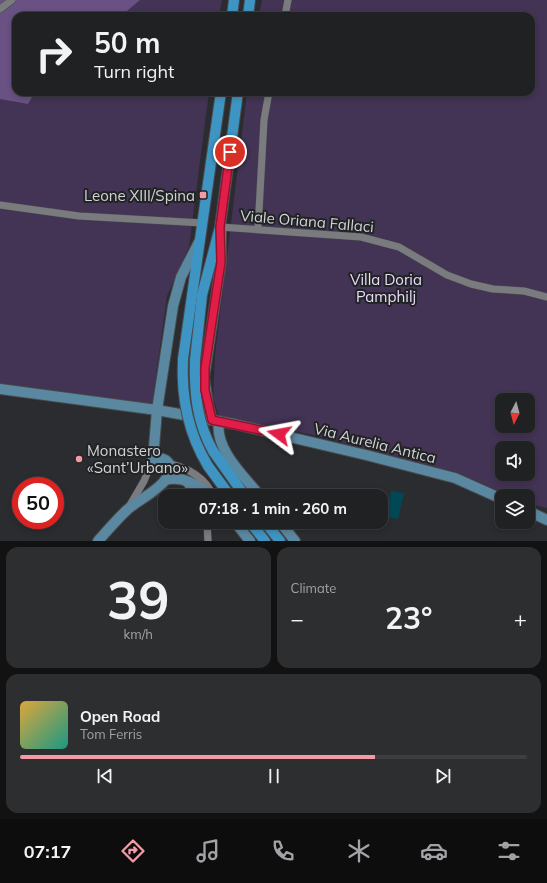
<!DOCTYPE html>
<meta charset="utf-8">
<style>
:root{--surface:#202123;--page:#2d2e30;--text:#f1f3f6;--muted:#a2a3a6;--line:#3d3e41;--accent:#f49aa6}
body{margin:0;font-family:Mulish,sans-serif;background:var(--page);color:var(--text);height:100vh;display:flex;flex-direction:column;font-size:15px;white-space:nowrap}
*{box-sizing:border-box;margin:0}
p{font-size:13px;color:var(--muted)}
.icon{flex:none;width:22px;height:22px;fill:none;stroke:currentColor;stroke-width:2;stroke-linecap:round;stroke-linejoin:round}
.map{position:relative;height:541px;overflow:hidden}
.drawer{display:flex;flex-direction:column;gap:6px;padding:6px;background:#121213;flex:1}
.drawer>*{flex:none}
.top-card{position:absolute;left:12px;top:12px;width:523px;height:84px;border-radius:12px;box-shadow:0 2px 6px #0003,0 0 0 1px var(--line);background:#202123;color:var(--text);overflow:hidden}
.needle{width:26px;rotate:186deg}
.tools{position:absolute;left:495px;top:393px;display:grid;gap:8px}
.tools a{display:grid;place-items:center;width:40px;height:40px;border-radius:8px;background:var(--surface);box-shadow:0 2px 6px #0003,0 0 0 1px var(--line);font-size:20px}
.speed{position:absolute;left:12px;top:477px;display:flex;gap:8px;font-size:20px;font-weight:700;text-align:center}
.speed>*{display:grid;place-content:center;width:52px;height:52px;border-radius:50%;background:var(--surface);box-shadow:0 2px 6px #0003,0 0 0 1px var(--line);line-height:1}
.speed .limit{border:6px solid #d22;background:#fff;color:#111}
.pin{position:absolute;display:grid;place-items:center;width:34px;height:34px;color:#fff;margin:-17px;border:2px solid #fff;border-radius:50%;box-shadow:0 1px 4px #0007}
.me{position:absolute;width:44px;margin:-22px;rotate:283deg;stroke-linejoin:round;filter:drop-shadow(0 0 3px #0008)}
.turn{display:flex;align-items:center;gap:14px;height:84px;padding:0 16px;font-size:18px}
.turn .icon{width:52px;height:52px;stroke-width:2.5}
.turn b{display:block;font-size:28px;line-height:34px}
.big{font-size:30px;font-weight:700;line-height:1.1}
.drawer .card{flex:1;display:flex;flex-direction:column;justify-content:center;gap:6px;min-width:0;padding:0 14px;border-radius:12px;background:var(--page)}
.drawer .dial{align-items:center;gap:0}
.dial b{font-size:52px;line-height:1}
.song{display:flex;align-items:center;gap:12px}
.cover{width:48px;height:48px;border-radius:6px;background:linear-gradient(135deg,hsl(40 70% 55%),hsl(170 70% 35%))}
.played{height:4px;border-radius:2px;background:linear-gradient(90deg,var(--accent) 70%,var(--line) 70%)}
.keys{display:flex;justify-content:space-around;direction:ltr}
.heat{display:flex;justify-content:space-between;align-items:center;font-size:22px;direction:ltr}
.drawer .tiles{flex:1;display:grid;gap:6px;grid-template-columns:1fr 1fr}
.card:last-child{grid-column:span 2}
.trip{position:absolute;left:158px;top:489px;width:230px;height:40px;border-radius:12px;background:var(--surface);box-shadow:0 2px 6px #0003,0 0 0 1px var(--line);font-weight:700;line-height:40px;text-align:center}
.dock{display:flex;height:64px;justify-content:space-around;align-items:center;background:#0d0d0e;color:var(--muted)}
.dock .icon{width:28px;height:28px}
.dock .active{color:var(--accent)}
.dock b{font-size:18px;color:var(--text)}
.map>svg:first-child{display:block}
.green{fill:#433354;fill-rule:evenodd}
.forest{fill:#695183}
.water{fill:#014857}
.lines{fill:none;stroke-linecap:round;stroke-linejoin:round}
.street-casing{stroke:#484a4c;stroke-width:8}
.secondary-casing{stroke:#484a4c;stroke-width:12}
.primary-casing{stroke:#484a4c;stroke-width:12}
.street{stroke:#797b7f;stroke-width:7}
.secondary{stroke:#5b88a1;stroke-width:10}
.primary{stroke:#3e95c3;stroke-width:10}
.primary-bridge-casing{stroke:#484a4c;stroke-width:12;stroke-linecap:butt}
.primary-bridge{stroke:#3e95c3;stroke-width:10}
.route-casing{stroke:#92132f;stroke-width:10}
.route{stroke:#e11d48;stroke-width:7}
.poi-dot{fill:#f49aa6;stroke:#212325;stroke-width:1.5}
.labels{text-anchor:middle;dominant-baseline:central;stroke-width:4;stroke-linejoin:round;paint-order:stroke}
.poi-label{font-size:15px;fill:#d2d3d5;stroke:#212325;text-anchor:end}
.street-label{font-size:15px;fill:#d2d3d5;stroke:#212325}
.park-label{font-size:15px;fill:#e8dafa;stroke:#212325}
</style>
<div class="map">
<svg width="547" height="541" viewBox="0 0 547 541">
<rect width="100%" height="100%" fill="#2b2c2f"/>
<!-- green -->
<g class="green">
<path d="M0,0h222l-3,16h-203v76h193l-20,155 -22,49 -15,108 -152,-21z"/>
<path d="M262,0h285v508l-19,-4v-8h-18l-51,-23 -150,-39 -90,-18 -6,-18 2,-43 32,-263h284v-76h-272zM502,400h26v26h-26zM502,448h26v26h-26z"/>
</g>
<!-- forest -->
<path class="forest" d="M0,0h140l-19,16h-105v76h19l-7,12 -28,-5z"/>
<!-- water -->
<path class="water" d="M391,491l13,2 -6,26 -12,-2z"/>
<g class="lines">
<defs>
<g id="street">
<path d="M0,9l12,-9"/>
<path d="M285,16l3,-16"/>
<path d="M0,205l79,11 124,7"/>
<path d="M220,227l141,10 38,10 48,28 24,9 22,5 31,2 23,6"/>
<path d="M258,229l6,-109 5,-28"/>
<path d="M170,464c18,4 36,14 43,32"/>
<path d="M185,482l13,14"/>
<path d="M130,505l14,-24 9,-22"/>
<path d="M207,522l1,19"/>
</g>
<g id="secondary">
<path d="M0,389l157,21 77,14 132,31 89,23 47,21"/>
<path d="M212,420l-4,-16 -4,-26 17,-116v-32"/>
<path d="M219,421c-5,28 25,55 41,75"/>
<path d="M165,480c19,-5 32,5 47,16"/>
<path d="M528,511l19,9"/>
<path d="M235,522l15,19"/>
<path d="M280,522l15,19"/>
<path d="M98,541c10,-11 19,-22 30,-32 12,-10 30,-18 39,-31 9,-12 -1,-23 -14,-19l4,-49 16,-104 8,-29 18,-35"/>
</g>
<g id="primary">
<path d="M232,16l2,-16"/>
<path d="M248,16l2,-16"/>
<path d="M183,359l38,-267"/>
<path d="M195,360l7,-65 18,-68 18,-135"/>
<path d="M213,451l32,45"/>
<path d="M208,466l22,30"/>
<path d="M250,522l15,19"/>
<path d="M265,522l15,19"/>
</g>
</defs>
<!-- street casing -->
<use href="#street" class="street-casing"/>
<!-- secondary casing -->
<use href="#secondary" class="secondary-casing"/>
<!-- primary casing -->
<use href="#primary" class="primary-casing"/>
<!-- street -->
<use href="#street" class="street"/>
<!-- secondary -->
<use href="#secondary" class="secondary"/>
<!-- primary -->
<use href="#primary" class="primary"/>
<defs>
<g id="primary-bridge">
<path d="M183,359c-2,38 5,74 25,107"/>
<path d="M195,360c-1,32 2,63 18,91"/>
</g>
</defs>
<!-- primary-bridge casing -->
<use href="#primary-bridge" class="primary-bridge-casing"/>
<!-- primary-bridge -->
<use href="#primary-bridge" class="primary-bridge"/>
</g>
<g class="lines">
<defs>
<path id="route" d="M230,152l-10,75 1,35 -16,106v22l7,30 67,14"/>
</defs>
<!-- route casing -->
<use href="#route" class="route-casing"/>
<!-- route -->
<use href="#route" class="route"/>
</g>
<!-- markers -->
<g class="poi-dot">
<rect x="199" y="191" width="8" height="8" rx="2"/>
<circle cx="79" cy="459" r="4"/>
</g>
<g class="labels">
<!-- poi labels -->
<g class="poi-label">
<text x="195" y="195">Leone XIII/Spina</text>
<text x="87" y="450" text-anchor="start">Monastero<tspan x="87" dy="17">«Sant’Urbano»</tspan></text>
</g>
<!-- street labels -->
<g class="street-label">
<text transform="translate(307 221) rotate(5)">Viale Oriana Fallaci</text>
<text transform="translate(375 443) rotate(14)">Via Aurelia Antica</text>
</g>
<!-- park labels -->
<g class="park-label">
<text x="386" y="279">Villa Doria<tspan x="386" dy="17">Pamphilj</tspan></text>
</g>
</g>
</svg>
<div class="tools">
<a><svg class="needle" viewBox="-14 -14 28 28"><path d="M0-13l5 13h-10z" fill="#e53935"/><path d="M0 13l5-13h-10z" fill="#a2a3a6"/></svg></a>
<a><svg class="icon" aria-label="sound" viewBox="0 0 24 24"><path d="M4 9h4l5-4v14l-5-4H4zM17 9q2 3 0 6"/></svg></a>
<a><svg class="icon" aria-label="layers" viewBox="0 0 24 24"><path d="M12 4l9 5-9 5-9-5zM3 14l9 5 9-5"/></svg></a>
</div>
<div class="speed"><div class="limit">50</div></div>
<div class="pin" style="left:230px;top:152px;background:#d93025"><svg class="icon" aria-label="arrive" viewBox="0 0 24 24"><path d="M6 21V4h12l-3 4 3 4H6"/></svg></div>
<svg class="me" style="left:279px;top:434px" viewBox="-20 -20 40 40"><path d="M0-17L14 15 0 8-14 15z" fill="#e11d48" stroke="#fff" stroke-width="4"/></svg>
<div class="trip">07:18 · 1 min · 260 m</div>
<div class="top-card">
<div class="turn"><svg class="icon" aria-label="right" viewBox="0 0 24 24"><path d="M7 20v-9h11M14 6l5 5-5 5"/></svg><div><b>50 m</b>Turn right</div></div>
</div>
</div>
<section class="drawer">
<div class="tiles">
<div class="card dial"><b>39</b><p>km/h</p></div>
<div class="card"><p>Climate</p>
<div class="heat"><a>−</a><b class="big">23°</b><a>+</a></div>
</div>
<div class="card">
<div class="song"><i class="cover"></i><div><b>Open Road</b><p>Tom Ferris</p></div></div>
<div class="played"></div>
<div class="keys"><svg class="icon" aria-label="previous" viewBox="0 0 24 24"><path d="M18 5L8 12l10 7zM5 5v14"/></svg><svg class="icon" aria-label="pause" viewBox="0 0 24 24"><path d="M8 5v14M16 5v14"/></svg><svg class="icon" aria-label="next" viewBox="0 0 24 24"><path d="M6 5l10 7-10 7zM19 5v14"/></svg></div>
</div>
</div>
</section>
<nav class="dock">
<b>07:17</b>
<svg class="icon active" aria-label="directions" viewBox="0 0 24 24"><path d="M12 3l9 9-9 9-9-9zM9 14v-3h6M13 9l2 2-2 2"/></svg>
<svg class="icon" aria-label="music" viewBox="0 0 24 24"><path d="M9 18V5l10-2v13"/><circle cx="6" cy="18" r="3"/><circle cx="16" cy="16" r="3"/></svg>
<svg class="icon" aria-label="phone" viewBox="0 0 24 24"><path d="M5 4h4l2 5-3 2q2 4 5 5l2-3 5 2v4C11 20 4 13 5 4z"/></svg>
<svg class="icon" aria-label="climate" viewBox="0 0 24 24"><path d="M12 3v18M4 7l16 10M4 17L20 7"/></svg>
<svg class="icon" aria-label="car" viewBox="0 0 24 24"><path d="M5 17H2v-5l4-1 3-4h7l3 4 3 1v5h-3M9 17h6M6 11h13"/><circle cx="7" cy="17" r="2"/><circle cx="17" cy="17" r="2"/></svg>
<svg class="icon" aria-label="filters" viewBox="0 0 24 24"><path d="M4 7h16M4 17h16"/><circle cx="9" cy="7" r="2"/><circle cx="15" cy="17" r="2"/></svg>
</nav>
